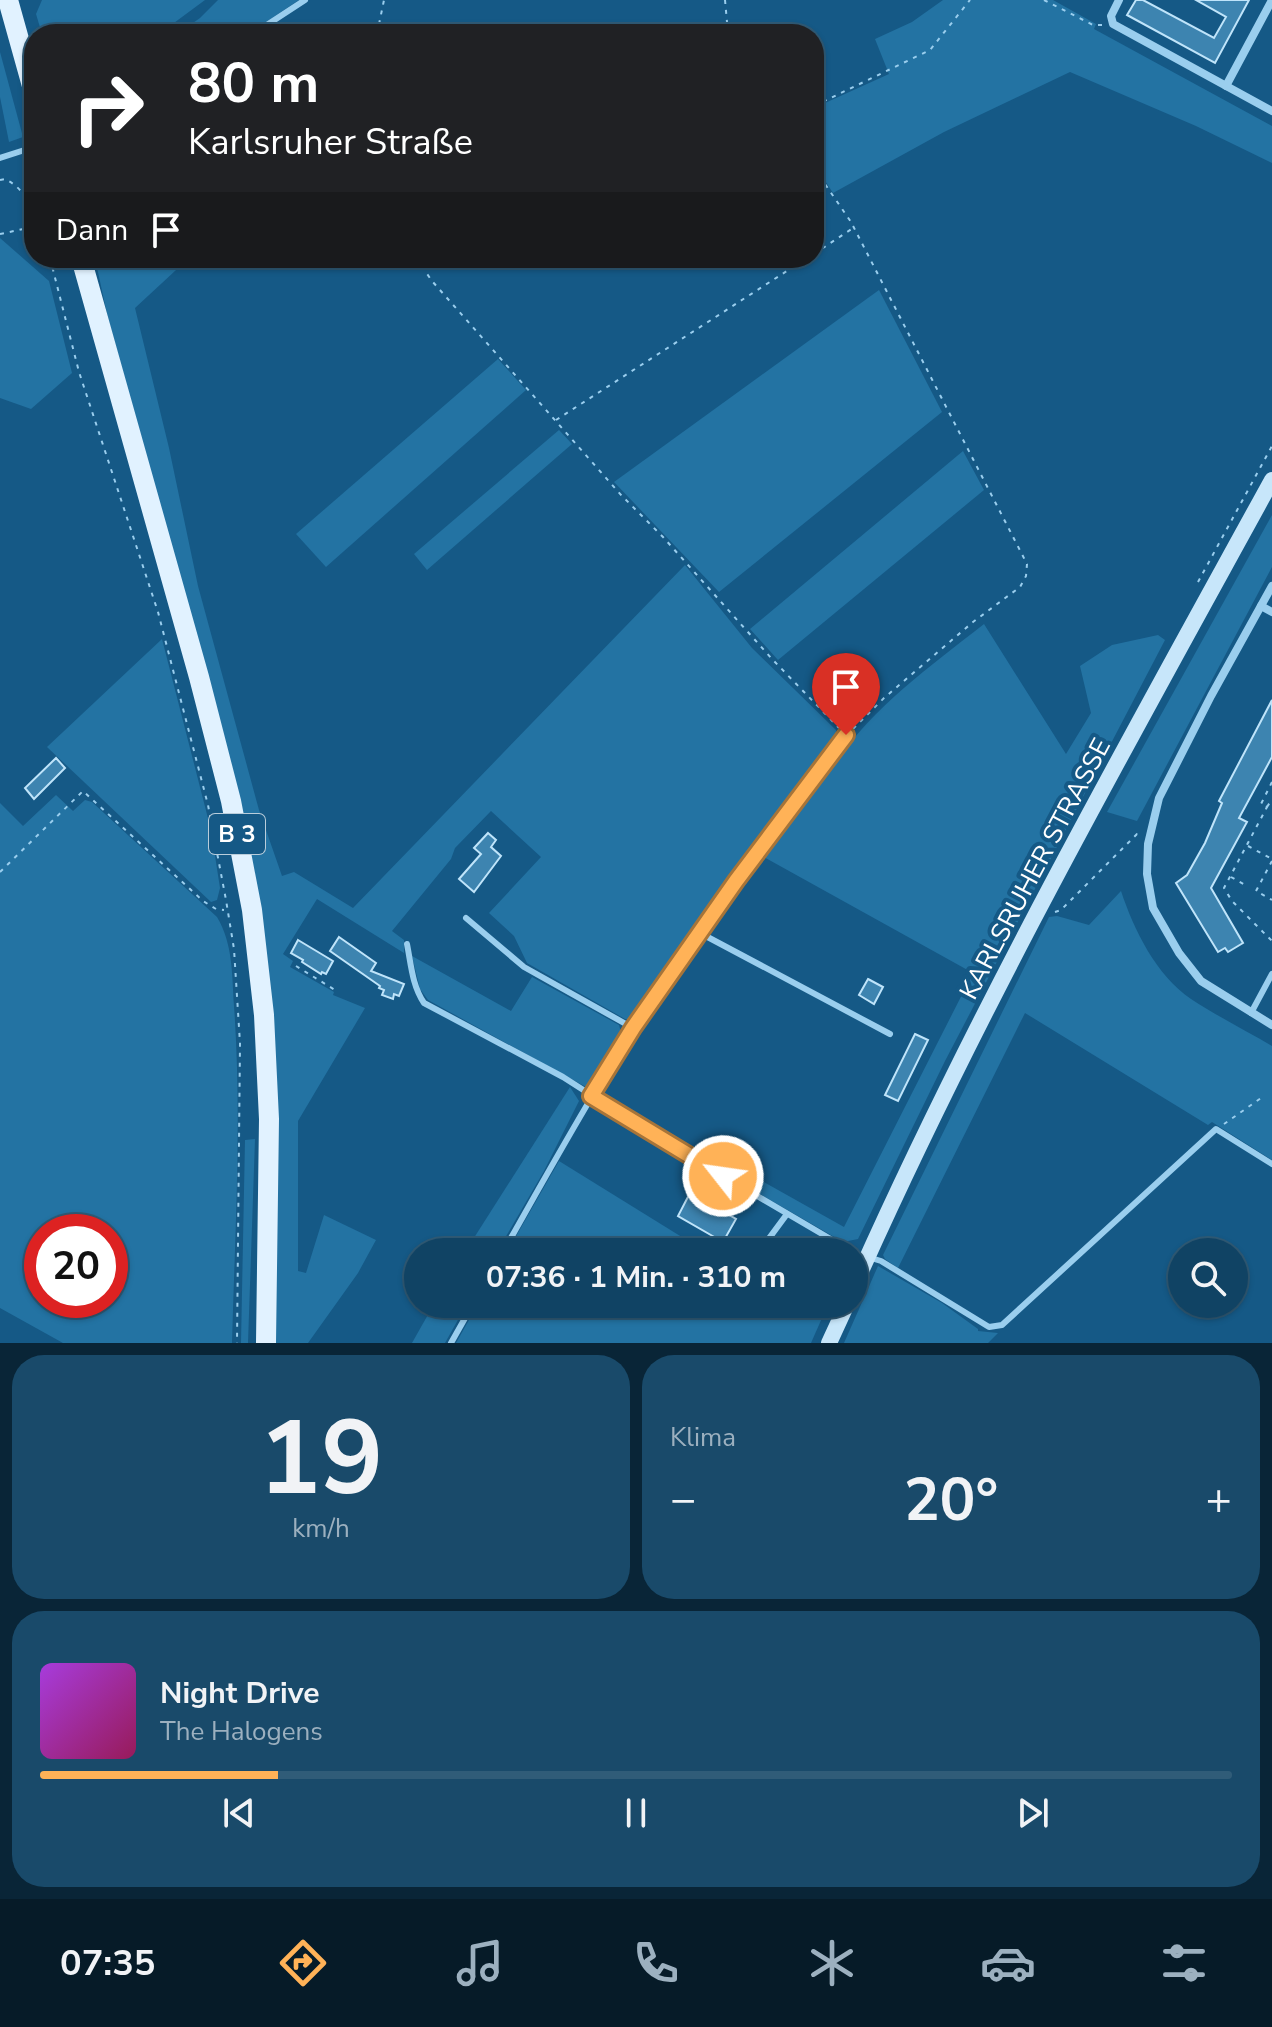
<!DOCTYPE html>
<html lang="de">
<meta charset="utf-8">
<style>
:root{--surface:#104364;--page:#194a6a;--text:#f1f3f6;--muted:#9cb0bf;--line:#305c78;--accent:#ffb257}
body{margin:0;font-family:"Nunito Sans",sans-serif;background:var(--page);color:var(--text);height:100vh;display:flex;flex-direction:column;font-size:30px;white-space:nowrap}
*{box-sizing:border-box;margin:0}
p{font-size:26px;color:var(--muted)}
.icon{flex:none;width:44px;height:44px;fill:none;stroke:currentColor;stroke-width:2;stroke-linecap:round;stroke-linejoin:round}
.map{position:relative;height:1343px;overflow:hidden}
.side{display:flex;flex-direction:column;gap:12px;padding:12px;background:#092537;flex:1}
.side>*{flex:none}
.hud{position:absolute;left:24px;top:24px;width:800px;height:244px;border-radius:32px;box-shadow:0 2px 6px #0004,0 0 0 2px var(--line);background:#202124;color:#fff;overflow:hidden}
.fabs{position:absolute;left:1168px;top:1238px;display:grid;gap:16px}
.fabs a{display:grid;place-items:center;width:80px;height:80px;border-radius:50%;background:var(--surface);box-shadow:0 2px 6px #0004,0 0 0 2px var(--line);font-size:40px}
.speed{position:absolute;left:24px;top:1214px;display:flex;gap:16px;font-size:40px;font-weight:700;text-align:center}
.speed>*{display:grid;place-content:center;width:104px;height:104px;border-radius:50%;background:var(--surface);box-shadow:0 2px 6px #0004,0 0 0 2px var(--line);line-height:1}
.speed .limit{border:12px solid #d22;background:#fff;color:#111}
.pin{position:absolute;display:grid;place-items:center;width:68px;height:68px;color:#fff;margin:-82px -34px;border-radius:50% 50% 50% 0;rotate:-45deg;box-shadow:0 0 8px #0007}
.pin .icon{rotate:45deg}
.me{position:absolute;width:88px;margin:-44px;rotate:300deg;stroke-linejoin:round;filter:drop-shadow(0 0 6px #0008)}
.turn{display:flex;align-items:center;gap:28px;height:168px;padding:0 32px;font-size:36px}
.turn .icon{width:104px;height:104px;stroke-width:2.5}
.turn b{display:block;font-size:56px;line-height:68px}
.then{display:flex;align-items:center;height:76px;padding:0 32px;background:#0003;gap:16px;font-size:30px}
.big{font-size:60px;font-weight:700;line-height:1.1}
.side .widget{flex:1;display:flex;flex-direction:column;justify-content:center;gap:12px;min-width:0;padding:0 28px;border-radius:32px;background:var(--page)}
.side .dial{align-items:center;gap:0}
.dial b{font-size:104px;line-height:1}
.song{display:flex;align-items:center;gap:24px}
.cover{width:96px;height:96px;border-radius:12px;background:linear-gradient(135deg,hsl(280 70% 55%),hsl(330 70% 35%))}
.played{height:8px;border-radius:4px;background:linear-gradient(90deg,var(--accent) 20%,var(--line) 20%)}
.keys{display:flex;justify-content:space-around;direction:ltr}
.heat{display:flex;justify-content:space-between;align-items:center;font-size:44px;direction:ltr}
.side .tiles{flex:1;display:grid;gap:12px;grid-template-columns:1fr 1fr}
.widget:last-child{grid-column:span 2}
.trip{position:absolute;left:404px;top:1238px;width:464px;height:80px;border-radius:40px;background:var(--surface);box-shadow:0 2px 6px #0004,0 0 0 2px var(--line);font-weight:700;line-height:80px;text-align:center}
.menu{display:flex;height:128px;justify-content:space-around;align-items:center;background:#061b28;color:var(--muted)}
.menu .icon{width:56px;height:56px}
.menu .active{color:var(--accent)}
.menu b{font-size:36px;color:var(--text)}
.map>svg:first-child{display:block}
.green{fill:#2373a3;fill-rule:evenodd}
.building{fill:#3d84b0;stroke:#bfe4fa;stroke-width:2}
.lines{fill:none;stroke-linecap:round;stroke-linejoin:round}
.path{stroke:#9aceee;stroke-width:2;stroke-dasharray:4 6;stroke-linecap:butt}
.service{stroke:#9aceee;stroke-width:6}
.minor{stroke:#9aceee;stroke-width:8}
.secondary{stroke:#c7e6fa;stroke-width:16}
.primary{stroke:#e1f2ff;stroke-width:20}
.route-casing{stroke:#a67439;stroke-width:20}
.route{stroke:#ffb257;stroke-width:14}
.labels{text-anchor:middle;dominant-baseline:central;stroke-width:8;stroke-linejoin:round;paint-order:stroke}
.shield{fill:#155986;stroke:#b9cddb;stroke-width:2}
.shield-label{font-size:24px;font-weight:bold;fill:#fff}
.street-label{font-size:26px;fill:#fff;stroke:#155986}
</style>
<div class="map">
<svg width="1272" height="1343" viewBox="0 0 1272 1343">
<rect width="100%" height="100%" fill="#155986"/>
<!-- green -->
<g class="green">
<path d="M42,0h163l-46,34h-117l-6,-20z"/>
<path d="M218,0h81l-51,34h-71l23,-16z"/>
<path d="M943,0h110l43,24 -2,5 178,97v37l-76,-37 -126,-54 -126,60 -111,61 -19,-29v-56l75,-34 -14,-35 37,-17z"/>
<path d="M0,52l23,85 -14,5 -9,-45z"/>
<path d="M0,238l49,43 23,92 -41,36 -31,-11z"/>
<path d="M95,258h94l-54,50 34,140 29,138 61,224 23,66 12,-4 59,36 332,-343 67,83 84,82 1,14 -100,130 -97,140 -6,5h-9l-98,-56 -13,-27 -25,-23 52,-56 -50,-46 -36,37 -4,11 -59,72 12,9v13l-87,-54 -34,55 10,7 -3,6 44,25 -1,3 32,13 -67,113v150l8,2 18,-58 52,25 -18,33 -50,70h-32l-21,-468 -24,-113 -124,-448z"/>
<path d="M879,290l63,122 -223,180 -105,-110z"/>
<path d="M498,359l28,31 -200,177 -30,-33z"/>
<path d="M559,430l13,14 -145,126 -13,-16z"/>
<path d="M963,451l21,39 -206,170 -28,-31z"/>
<path d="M1272,515v52l-135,254 -30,-9z"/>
<path d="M984,624l82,130 25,-41 -11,-47 32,-21 46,-10 7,5 -220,421 -87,178 -15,3 -109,-63 2,-6 -14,-8 6,-3 116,65 129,-254 -213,-118 69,-90 3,2c40,-59 97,-100 152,-143z"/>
<path d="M162,639l49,191 9,58 -3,12 -6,2 -164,-155z"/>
<path d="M56,795l17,16 12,-11 7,2 125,115c16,27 15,57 17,89 8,111 1,225 -2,337h-169l-63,-35v-505l23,23zM42,1232h68v68h-68z"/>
<path d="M1121,891c13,39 35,84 70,108 26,17 54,31 81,47v114l-60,-38 -4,3 -183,-112 -127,255 -13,-9 -2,-4 166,-338 8,-1 32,9z"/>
<path d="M412,956l99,55 21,-34 87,48 4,15 -27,43 -10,4 -158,-87 -8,-11z"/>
<path d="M570,1087l9,14 -35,70 -47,81h-32z"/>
<path d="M255,1139l-7,204h-7l4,-203z"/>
<path d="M559,1161l147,91h-199z"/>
<path d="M878,1266l64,37 36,26v2l20,2 -10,10h-144z"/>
<path d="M434,1304h24l1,14 -14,25h-33z"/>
<path d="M478,1304h319l25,14 -11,25h-355z"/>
</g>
<!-- building -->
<g class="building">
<path d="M1136,0h7l71,38 12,-21 -30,-17h53l-34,63 -88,-48z"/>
<path d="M1272,700v57l-33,61 8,4 -36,66 32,55 -15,9 -3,-4 -7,4 -42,-69 11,-8 18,-32 17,-40 -3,-2z"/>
<path d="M56,758l9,10 -31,31 -9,-11z"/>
<path d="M488,833l8,7 -5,7 10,9 -27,36 -15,-13 22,-25 -7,-6z"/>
<path d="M339,937l37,26 -5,8 33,13 -5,12 -5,-2 -1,5 -11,-4 2,-5 -5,-2 1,-2 -50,-35z"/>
<path d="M298,940l35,21 -7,13 -4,-2 -1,2 -19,-12 1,-2 -12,-7z"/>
<path d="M868,979l15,8 -9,17 -15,-9z"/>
<path d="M915,1034l13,6 -30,61 -13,-6z"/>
<path d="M690,1193l46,26 -13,23 -45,-26z"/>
</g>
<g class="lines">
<!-- path -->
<g class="path">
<path d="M725,0l2,22 4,12"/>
<path d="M1044,0l49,25h11"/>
<path d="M165,34l12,-9"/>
<path d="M377,34l7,-34"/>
<path d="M814,106l116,-56 40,-50"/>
<path d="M814,168l37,54 176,342 -1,12 -6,11 -47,35 -89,76 -32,32"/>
<path d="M0,180l5,-1c16,8 22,19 29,35"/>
<path d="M0,234l28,-6 6,-4"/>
<path d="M814,254l39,-26"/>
<path d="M50,258l29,114 79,240 50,193 18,95 8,49 6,94 -3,300"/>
<path d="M416,258l16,23 190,215 41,41 109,122 67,69"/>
<path d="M556,420l251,-162"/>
<path d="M1198,582l74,-136"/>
<path d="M1272,782l-11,22 6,3 -43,81 8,13 40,40"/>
<path d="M1267,807l5,-8"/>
<path d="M1248,846l24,13"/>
<path d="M1272,861l-16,30 16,9"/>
<path d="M0,872l83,-81 120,110 13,8 8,1"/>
<path d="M1231,877l14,8"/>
<path d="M1055,912l6,-2 76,-76 3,1"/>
<path d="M296,966l39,24"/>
<path d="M1224,1124l37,-26"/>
</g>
<!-- service -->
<g class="service">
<path d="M253,34l52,-34"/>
<path d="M0,158l34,-11"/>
<path d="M466,918l58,49 109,61"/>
<path d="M700,933l190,101"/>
<path d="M407,944c4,20 5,41 17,59l139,74 97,62 191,112"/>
<path d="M1251,1013l21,-39"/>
<path d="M503,1252c42,-74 83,-149 129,-221 65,-103 142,-198 214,-296"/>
<path d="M759,1252l28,-38"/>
<path d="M871,1258l10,3 108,66 13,-2 214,-196 56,35"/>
<path d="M734,1310l1,-6"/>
<path d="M451,1343l22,-39"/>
</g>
<!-- minor -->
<g class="minor">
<path d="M1119,0l-8,16 2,8 159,87"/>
<path d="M1226,86l46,-86"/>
<path d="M1272,586l-61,110 -52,102 -11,46 -1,30 6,34 26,45 22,28 71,44"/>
<path d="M1261,606l11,6"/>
</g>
<!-- secondary -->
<g class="secondary">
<path d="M854,1287c123,-277 272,-541 418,-807"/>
<path d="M829,1343l18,-39"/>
</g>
<!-- primary -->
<g class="primary">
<path d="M8,0l26,93"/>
<path d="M81,258l118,419 32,124 21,109 12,105 5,104 -3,224"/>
</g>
</g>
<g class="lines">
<defs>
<path id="route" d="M723,1176l-132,-80 42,-68 103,-147 110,-146"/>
</defs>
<!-- route casing -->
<use href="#route" class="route-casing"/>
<!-- route -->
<use href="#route" class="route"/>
</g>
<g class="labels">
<!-- shield labels -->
<rect class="shield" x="209" y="814" width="56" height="40" rx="6"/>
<g class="shield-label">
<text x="237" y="834">B 3</text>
</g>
<!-- street labels -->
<g class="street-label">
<text transform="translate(1035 869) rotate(-62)">KARLSRUHER STRASSE</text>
</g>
</g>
</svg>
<div class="fabs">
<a><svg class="icon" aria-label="search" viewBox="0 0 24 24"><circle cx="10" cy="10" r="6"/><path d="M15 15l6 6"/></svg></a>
</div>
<div class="speed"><div class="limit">20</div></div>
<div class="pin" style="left:846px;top:735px;background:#d93025"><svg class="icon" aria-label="arrive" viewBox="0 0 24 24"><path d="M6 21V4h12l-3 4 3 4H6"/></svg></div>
<svg class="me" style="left:723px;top:1176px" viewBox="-20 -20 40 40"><circle r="17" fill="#ffb257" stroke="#fff" stroke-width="3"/><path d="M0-11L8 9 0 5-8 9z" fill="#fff"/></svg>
<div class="trip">07:36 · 1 Min. · 310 m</div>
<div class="hud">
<div class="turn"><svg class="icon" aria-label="right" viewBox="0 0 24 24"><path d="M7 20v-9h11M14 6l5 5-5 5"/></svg><div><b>80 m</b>Karlsruher Straße</div></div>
<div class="then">Dann<svg class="icon" aria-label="arrive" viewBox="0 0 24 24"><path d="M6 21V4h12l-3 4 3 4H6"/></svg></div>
</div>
</div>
<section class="side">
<div class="tiles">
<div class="widget dial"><b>19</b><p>km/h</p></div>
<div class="widget"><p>Klima</p>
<div class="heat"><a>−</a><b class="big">20°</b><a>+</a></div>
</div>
<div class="widget">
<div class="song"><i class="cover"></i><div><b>Night Drive</b><p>The Halogens</p></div></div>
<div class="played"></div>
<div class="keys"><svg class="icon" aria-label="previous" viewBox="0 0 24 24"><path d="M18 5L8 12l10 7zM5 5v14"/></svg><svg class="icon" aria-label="pause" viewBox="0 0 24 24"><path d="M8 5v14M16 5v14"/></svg><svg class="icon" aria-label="next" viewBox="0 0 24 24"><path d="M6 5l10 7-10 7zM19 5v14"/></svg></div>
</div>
</div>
</section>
<nav class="menu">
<b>07:35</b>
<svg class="icon active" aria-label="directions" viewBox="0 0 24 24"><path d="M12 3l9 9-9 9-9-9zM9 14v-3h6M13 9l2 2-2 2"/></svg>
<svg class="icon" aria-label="music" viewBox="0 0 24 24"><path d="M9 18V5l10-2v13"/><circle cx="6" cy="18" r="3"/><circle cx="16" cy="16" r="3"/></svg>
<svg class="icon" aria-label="phone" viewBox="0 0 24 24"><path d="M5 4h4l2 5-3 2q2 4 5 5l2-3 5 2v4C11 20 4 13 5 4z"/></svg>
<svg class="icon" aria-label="climate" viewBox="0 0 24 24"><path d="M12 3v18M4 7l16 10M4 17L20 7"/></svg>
<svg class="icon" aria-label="car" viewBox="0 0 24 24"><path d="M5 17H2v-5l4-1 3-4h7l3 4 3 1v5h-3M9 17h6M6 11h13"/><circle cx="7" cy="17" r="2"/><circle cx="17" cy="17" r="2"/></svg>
<svg class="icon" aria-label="filters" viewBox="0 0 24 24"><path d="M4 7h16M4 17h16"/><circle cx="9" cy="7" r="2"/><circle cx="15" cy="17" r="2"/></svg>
</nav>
